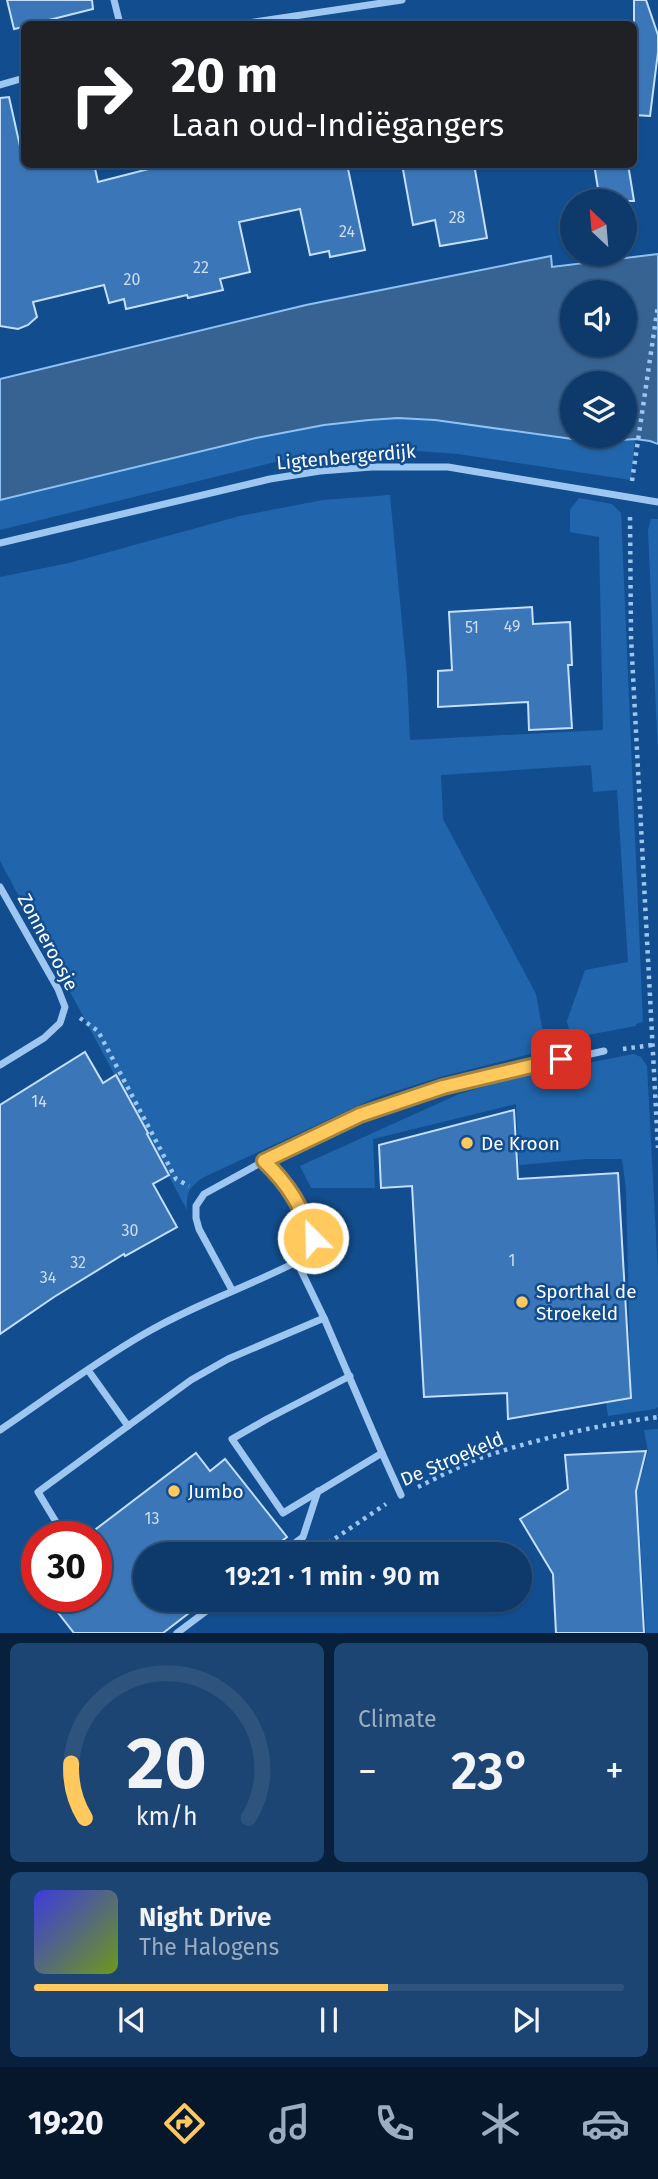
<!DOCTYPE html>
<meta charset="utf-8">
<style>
:root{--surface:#0e3a6b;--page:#1c4573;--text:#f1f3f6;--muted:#9badc1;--line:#2e547e;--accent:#ffc95d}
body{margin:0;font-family:"Fira Sans",sans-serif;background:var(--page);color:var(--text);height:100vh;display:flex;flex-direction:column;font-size:26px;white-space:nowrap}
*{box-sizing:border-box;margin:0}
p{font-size:23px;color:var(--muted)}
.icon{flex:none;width:38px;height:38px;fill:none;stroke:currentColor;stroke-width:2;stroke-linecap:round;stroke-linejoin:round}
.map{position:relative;height:1633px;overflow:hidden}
.panel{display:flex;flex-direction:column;gap:10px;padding:10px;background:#08203b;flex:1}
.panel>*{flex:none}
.hud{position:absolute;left:21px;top:21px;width:616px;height:147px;border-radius:10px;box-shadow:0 2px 5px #0004,0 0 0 2px var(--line);background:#202124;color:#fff;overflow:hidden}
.needle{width:46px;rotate:334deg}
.fabs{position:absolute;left:560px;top:189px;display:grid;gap:14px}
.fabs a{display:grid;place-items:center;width:77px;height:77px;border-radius:50%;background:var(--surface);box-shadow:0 2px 5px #0004,0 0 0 2px var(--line);font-size:35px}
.speed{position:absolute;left:21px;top:1521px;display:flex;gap:14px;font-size:35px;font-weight:700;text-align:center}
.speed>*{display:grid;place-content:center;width:91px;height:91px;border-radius:50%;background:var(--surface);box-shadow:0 2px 5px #0004,0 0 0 2px var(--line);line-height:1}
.speed .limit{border:10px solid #d22;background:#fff;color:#111}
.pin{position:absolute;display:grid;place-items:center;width:60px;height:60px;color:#fff;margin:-30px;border-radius:14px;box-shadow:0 4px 10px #0006}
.me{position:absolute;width:77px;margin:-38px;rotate:337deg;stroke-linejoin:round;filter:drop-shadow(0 0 5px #0008)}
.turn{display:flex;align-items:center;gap:24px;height:147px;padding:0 35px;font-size:32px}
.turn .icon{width:91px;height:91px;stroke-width:2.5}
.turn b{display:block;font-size:49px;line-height:60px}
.big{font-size:52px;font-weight:600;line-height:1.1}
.panel .card{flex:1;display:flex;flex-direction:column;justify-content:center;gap:10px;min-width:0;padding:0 24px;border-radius:10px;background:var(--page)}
.panel .dial{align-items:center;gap:0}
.dial svg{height:182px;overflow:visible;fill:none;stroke:var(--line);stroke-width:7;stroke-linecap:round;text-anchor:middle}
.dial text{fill:var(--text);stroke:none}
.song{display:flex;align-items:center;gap:21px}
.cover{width:84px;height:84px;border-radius:10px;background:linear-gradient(135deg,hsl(240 70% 55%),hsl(80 70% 35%))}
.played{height:7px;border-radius:4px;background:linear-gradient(90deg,var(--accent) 60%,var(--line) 60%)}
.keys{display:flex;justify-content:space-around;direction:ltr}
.heat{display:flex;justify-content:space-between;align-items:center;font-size:38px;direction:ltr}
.panel .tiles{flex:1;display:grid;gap:10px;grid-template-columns:1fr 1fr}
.card:last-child{grid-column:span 2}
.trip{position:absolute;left:133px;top:1542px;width:399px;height:70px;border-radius:35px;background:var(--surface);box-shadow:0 2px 5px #0004,0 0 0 2px var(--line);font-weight:600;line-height:70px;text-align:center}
.tab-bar{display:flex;height:112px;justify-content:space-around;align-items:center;background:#06172b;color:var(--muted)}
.tab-bar .icon{width:49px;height:49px}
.tab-bar .current{color:var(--accent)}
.tab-bar b{font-size:32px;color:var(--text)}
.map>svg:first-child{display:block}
.green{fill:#2166ac}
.water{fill:#376393;stroke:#8ec2f5;stroke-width:2;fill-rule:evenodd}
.building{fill:#3b77b8;stroke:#c4e0fc;stroke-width:2}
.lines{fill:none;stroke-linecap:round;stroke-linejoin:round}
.path{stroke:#9dc7f1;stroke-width:4.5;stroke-dasharray:3.5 5;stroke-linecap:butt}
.minor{stroke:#9dc7f1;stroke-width:7}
.route-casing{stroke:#a6833c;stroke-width:18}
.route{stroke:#ffc95d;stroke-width:12}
.poi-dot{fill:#ffc95d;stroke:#124e8f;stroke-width:2.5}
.labels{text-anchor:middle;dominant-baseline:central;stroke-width:5;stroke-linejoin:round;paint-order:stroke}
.number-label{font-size:16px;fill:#cedded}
.street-label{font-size:19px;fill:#fff;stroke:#124e8f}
.poi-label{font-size:19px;fill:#fff;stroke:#124e8f;text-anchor:start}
</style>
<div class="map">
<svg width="658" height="1633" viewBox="0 0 658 1633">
<rect width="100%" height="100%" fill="#124e8f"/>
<!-- green -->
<g class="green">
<path d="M398,418l37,2 159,22 41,-3 -4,41 -173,-26 -66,-5h-32l-77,11 -283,70v-30l256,-62 68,-13z"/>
<path d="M390,495l17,181 3,64 193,-10 -4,-193 -29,-5v-22l9,-12 33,6 9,9 22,509 -7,2v2l-65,12 -4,-17 18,-51 43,-8 -11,-172 -24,2 -2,-27 -150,10 2,44 93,175 10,56 -106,27 -65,21 -171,79c-16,11 -17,14 -17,33l-187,-349v-284l69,-14 171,-47 83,-16z"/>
<path d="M651,519h7v236l-10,-225z"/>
<path d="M633,1054l8,3 6,9 11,208v133l-3,2 -47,7 -2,-13 25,-5 -5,-209 -4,-30h-35l-68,6 -3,-61 -143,35 2,49h-64l-11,-22 159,-72 54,-16z"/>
<path d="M658,1429v204h-12l-9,-142 11,-40 -4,-21z"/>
</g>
<!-- water -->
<path class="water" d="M658,254v190l-8,-3 -15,-2 -41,3 -159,-22 -37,-2 -29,2 -45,5 -68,13 -256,62v-121l306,-74 245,-49 1,11zM572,292h53v53h-53zM572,383h53v53h-53z"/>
<!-- building -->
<g class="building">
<path d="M7,0h85l1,9 -60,15h-9v3l-10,2z"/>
<path d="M634,0h12l12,35v17l-8,64 -16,-1z"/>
<path d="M9,97l15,67h70l4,18 70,-18h179l18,86 -35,7 -1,-6 -19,4 -10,-46 -61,13 11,50 -30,7 3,11 -35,8 -1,-3 -61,14 -2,-10 -15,4 -5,-18 -71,17 4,15 -9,8 -10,4 -18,-3v-228z"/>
<path d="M402,164h72l13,74 -47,8 -5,-26 -22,5z"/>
<path d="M594,164h34l6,37h-34z"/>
<path d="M532,607l1,17 37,-2 2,43h-4l4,63 -43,2 -1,-28 -90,5v-36l14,-1 -3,-58z"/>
<path d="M85,1052l18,31 13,-8 32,58 -1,1 22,41 -16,9 24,43 -52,29 -1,-2 -70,43 -54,37v-229z"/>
<path d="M514,1110l4,69 100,-6 13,225 -123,21 -1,-26 -83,4 -12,-211 -31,2 -2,-43z"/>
<path d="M646,1451l-10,40 8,142h-88l-3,-59 -33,-55 48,-30 -3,-34z"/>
<path d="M196,1453l14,18 15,-12 62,78 -22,17h-120v46h61l-43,33h-89l-29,-37h51v-67z"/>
</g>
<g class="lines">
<!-- path -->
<g class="path">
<path d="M632,481l26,-176"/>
<path d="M630,517l1,120 27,511"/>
<path d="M80,1018l18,13 78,148 13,7"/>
<path d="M623,1049l29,-4"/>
<path d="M418,1487c21,-10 43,-22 65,-30 57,-19 115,-32 175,-40"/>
<path d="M321,1548l65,-44"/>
<path d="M237,1612l16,-12"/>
</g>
<!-- minor -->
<g class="minor">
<path d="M114,0l6,24"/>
<path d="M241,24l161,-24"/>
<path d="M0,85l24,-7"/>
<path d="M0,543l270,-64 50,-8 52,-4h76l210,35"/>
<path d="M0,887l58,102 7,18 -5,16 -16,15 -44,27"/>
<path d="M264,1161l96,-46 83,-28 161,-36"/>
<path d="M324,1318l58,135 -99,60 -51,-74 35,-20 83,-43"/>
<path d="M88,1370l40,56 63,-46 37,-21 96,-41 -27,-56"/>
<path d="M0,1430c47,-32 94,-67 144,-96 56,-33 119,-52 175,-84l-21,-48 -14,-22 -20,-19 -60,33 -8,12v12l3,11 33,61"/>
<path d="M382,1453l19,42"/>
<path d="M56,1522l-18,-30 90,-66"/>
<path d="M280,1554l23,-17 15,-46"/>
<path d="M177,1633l44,-33"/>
</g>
</g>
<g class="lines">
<defs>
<path id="route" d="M313,1238c-14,-34 -22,-51 -49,-77l96,-46 83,-28 118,-28"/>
</defs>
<!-- route casing -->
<use href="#route" class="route-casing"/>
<!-- route -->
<use href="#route" class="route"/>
</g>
<!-- markers -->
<g class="poi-dot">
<circle cx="467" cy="1143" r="7"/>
<circle cx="522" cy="1302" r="7"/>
<circle cx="174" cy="1491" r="7"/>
</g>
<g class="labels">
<!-- number labels -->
<g class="number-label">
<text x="457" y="217">28</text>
<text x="347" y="231">24</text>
<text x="201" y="267">22</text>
<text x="132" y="279">20</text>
<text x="512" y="626">49</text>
<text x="472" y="627">51</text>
<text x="39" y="1101">14</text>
<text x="130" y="1230">30</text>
<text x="512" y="1260">1</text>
<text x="78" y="1262">32</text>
<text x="48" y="1277">34</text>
<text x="152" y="1518">13</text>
</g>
<!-- street labels -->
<g class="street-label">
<text transform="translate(346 457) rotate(-5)">Ligtenbergerdijk</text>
<text transform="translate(48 942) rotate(62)">Zonneroosje</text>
<text transform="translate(452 1459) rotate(-23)">De Stroekeld</text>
</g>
<!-- poi labels -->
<g class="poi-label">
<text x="481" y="1143">De Kroon</text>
<text x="536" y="1291">Sporthal de<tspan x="536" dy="22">Stroekeld</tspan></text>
<text x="188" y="1491">Jumbo</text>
</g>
</g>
</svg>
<div class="fabs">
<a><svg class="needle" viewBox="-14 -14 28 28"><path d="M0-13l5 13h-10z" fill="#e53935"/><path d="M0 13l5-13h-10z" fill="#9badc1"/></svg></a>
<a><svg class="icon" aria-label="sound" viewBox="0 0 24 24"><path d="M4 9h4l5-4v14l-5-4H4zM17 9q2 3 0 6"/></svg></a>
<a><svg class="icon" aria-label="layers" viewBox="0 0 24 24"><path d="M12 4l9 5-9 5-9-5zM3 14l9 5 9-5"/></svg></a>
</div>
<div class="speed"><div class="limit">30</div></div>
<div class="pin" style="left:561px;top:1059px;background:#d93025"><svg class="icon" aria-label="arrive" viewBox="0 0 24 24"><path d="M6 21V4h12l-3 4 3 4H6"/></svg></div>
<svg class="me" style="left:313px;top:1238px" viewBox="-20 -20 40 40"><circle r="17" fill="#ffc95d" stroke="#fff" stroke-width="3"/><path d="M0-11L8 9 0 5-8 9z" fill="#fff"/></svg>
<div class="trip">19:21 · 1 min · 90 m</div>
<div class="hud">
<div class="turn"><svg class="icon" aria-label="right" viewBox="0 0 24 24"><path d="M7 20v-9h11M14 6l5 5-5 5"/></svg><div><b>20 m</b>Laan oud-Indiëgangers</div></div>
</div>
</div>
<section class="panel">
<div class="tiles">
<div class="card dial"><svg viewBox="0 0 100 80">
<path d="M14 69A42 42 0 1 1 86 69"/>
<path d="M14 69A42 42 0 0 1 8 45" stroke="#ffc95d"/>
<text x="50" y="56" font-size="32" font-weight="700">20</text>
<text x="50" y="72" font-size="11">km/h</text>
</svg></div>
<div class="card"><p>Climate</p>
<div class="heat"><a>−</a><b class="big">23°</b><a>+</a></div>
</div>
<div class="card">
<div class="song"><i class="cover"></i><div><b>Night Drive</b><p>The Halogens</p></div></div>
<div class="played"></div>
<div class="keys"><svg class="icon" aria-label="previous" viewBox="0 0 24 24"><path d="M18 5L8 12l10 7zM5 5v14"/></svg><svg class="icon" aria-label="pause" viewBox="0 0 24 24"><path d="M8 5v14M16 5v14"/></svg><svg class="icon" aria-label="next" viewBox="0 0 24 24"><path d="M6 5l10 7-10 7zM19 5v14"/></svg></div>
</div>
</div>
</section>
<nav class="tab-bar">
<b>19:20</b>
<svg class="icon current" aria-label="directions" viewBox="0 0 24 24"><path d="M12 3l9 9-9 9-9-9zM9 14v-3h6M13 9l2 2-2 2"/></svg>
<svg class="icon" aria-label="music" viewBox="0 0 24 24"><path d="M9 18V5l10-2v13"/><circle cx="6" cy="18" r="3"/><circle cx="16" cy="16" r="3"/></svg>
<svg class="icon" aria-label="phone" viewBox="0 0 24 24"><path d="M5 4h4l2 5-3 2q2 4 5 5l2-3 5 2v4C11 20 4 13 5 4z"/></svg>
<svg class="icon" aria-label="climate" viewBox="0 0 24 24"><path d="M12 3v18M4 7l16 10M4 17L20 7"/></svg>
<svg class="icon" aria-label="car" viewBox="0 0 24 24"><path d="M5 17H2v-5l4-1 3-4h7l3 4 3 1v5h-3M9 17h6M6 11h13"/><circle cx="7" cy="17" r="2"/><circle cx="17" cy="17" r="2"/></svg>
</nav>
